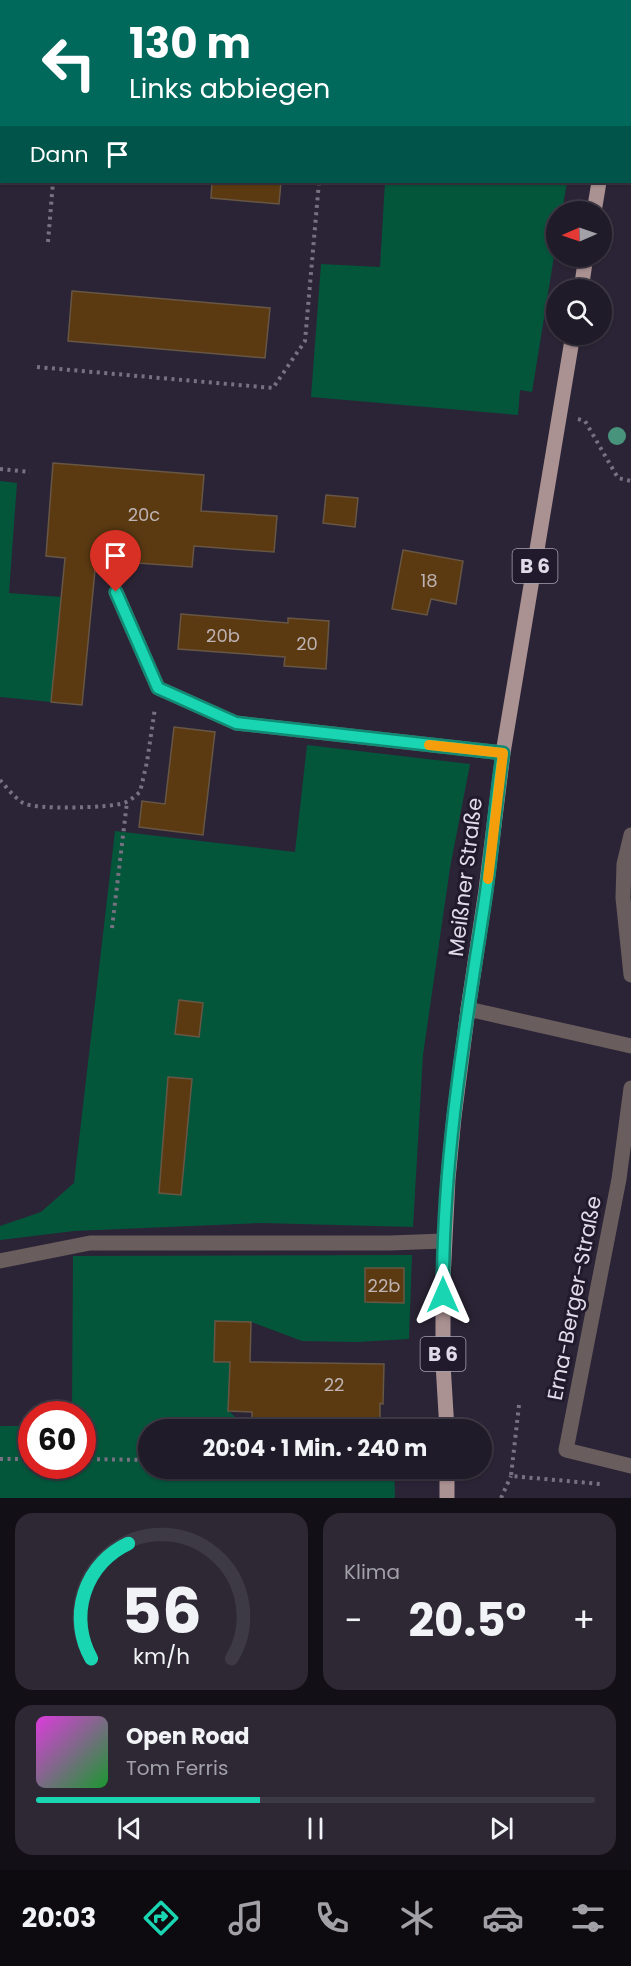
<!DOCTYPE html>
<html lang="de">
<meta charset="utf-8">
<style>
:root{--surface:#201b28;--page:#2d2834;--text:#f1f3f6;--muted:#a2a1a8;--line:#3d3945;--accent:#19d5b2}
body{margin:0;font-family:Poppins,sans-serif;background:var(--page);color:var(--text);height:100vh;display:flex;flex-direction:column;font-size:22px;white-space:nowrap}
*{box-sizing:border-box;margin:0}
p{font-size:20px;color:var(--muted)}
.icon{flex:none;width:33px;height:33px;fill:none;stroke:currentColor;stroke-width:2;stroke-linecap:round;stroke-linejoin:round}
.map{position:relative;height:1498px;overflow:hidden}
.panel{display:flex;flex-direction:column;gap:15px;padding:15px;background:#120f16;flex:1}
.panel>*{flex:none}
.banner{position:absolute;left:0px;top:0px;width:632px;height:183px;box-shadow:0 2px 4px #0004,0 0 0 2px var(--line);background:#00695c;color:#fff;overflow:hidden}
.needle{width:39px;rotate:268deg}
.controls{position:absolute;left:546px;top:201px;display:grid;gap:12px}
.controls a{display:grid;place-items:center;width:66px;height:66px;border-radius:50%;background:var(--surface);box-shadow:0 2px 4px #0004,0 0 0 2px var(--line);font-size:30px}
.speed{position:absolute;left:18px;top:1401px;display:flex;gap:12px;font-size:30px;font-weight:700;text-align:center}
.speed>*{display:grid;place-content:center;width:78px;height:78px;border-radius:50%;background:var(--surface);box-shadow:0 2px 4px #0004,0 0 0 2px var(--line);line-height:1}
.speed .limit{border:9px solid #d22;background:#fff;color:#111}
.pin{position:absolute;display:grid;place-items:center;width:51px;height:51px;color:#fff;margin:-62px -26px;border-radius:50% 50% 50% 0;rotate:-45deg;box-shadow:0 0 6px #0007}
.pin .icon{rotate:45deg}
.me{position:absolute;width:66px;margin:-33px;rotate:0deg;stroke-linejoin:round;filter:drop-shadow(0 0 4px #0008)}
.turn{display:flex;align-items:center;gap:21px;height:126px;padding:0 30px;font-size:27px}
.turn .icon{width:78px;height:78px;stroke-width:2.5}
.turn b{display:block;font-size:42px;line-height:51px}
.then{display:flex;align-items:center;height:57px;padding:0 30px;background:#0003;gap:12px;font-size:22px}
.big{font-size:45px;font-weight:700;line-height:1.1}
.panel .tile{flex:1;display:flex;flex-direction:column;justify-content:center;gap:9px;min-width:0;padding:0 21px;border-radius:18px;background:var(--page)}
.panel .dial{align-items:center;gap:0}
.dial svg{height:156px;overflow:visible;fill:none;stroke:var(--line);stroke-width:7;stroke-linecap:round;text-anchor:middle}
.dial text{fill:var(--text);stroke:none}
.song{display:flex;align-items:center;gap:18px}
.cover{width:72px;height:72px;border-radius:9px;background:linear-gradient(135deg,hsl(300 70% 55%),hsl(130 70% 35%))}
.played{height:6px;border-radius:3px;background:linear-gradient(90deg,var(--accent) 40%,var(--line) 40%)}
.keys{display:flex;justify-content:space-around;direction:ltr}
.heat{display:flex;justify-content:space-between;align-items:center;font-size:33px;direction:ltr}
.panel .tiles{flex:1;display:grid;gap:15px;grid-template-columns:1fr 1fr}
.tile:last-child{grid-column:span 2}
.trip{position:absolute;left:138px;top:1419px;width:354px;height:60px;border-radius:30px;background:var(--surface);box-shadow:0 2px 4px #0004,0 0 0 2px var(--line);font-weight:700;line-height:60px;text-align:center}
.menu{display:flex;height:96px;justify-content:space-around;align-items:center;background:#0d0b10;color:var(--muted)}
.menu .icon{width:42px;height:42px}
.menu .current{color:var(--accent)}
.menu b{font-size:27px;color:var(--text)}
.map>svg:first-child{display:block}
.green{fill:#04563b}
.building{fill:#5b3a12;stroke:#675644;stroke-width:1.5}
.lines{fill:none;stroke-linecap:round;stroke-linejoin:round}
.path{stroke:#777181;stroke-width:4;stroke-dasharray:3 4.5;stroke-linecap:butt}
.lane{stroke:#695d5d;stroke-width:15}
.street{stroke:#695d5d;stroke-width:15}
.primary{stroke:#aa9192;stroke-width:15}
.tree{fill:#48937b}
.route-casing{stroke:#108a74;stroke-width:15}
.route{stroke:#19d5b2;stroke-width:10}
.slow{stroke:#f59e0b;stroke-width:10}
.labels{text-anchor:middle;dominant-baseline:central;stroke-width:6;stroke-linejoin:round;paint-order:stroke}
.number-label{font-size:18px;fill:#beb3b2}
.shield{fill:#211a2c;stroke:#a6a1b0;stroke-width:1.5}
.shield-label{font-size:20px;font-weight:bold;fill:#dfdbe8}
.street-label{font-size:21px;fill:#dfdbe8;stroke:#211a2c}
</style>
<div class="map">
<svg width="631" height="1498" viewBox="0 0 631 1498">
<rect width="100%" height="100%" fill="#2b2436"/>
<!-- green -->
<g class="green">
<path d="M0,0h276l-1,2h-273l-1,146h-1z"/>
<path d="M385,182h182l-5,29 -6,1v32l-24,148 -12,-2 -2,25 -207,-18 10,-133 59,3z"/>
<path d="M0,481l17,2 -8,110 52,4 -10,105 -51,-5z"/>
<path d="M307,745l163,19 -20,104 -27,187 -10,172 -151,-4 -188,8 -74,9v-14l41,-14 33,-29 41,-352 180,21z"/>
<path d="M412,1255l-3,84 -52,3 -55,-1 -51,-19 -36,-1 -1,41 36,1 -21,16v32l18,18 -99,1v38l246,1 1,29h-395v-72h31l1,40h50v-52h-10l1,-158z"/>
</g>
<!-- building -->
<g class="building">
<path d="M212,182h69l-2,22 -68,-6z"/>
<path d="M72,291l198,17 -5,50 -197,-17z"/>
<path d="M53,463l151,12 -3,36 76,5 -3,36 -80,-6 -2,21 -96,-7 -14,145 -31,-3 14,-144 -19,-2z"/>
<path d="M326,495l32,3 -3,29 -32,-4z"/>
<path d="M403,550l60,11 -7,43 -25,-5 -4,16 -35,-6z"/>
<path d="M181,614l107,9v-5l41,3 -3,48 -42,-3 1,-9 -107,-8z"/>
<path d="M174,727l41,5 -12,103 -64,-8 3,-26 23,3z"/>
<path d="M179,1000l24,3 -4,34 -24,-3z"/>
<path d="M168,1077l24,2 -11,116 -22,-2z"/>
<path d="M365,1268h39v35l-39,-1z"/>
<path d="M215,1321l36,1 -1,40 134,2 -1,40 -3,-1v18h-15v8l-113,1v-18l-24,-1 2,-49h-16z"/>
</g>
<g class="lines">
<!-- path -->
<g class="path">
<path d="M322,0l1,2"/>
<path d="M53,2v-2"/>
<path d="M48,242l5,-60"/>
<path d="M37,367l236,21 32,-47 14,-159"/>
<path d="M578,419l7,2 33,57 13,3"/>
<path d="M0,469l30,3"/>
<path d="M0,780c7,8 14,17 23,23 13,7 86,5 101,0 6,-2 11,-7 16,-11l7,-30 8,-54"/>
<path d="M112,928l15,-126"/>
<path d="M519,1405l-8,71 89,8"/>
<path d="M0,1459h32"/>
<path d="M82,1459l66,1"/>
<path d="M501,1498l10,-22"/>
</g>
<!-- lane -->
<g class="lane">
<path d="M116,592l42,96 78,35 267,30"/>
<path d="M0,1261l90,-18h300l54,-2"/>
</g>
<!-- street -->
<g class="street">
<path d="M631,835l-7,29 -1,34 8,77"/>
<path d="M468,1009l163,37"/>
<path d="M631,1088l-12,91 -53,271 65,16"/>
</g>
<!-- primary -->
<g class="primary">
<path d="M629,2l1,-2"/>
<path d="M594,212l5,-30"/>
<path d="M581,290l5,-34"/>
<path d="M447,1430l-4,-66v-85l5,-100 6,-62 14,-108 18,-119 17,-137 70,-419"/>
<path d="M447,1468v30"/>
</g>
</g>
<!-- trees -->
<circle class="tree" cx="617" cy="436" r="9"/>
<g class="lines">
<defs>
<path id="route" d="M116,592l42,96 78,35 267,30c-8,51 -11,102 -19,153 -20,129 -42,259 -41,389"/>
</defs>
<!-- route casing -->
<use href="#route" class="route-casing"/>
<!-- route -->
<use href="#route" class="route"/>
<!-- slow -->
<path class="slow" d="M429,745l74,8 -15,126"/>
</g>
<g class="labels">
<!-- number labels -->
<g class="number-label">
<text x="144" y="514">20c</text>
<text x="429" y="580">18</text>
<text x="223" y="635">20b</text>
<text x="307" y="643">20</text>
<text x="384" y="1285">22b</text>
<text x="334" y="1384">22</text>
</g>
<!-- shield labels -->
<g class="shield">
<rect x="512.5" y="549" width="45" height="34" rx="4.5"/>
<rect x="420.5" y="1337" width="45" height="34" rx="4.5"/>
</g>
<g class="shield-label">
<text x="535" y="566">B 6</text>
<text x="443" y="1354">B 6</text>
</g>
<!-- street labels -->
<g class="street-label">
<text transform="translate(465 877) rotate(-83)">Meißner Straße</text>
<text transform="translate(574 1298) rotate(-79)">Erna-Berger-Straße</text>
</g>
</g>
</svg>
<div class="controls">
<a><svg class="needle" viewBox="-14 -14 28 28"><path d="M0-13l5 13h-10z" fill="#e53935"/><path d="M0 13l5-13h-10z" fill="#a2a1a8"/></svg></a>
<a><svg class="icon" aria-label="search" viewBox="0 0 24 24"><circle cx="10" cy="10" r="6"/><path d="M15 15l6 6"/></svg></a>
</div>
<div class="speed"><div class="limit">60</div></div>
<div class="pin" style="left:116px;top:592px;background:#d93025"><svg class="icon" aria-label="arrive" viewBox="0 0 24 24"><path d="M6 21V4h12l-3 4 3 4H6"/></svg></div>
<svg class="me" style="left:443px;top:1295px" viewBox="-20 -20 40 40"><path d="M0-17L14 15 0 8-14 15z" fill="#19d5b2" stroke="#fff" stroke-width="4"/></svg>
<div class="trip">20:04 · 1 Min. · 240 m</div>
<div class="banner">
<div class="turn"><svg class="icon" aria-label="left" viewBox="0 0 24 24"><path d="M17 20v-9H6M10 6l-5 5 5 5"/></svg><div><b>130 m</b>Links abbiegen</div></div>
<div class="then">Dann<svg class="icon" aria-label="arrive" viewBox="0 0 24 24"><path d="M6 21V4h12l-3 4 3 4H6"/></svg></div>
</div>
</div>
<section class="panel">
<div class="tiles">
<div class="tile dial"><svg viewBox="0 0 100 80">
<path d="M14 69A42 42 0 1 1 86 69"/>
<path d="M14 69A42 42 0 0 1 33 10" stroke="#19d5b2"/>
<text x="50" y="56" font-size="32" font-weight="700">56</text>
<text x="50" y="72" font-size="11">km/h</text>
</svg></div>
<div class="tile"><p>Klima</p>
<div class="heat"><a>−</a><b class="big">20.5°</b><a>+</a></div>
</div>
<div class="tile">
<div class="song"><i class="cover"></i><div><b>Open Road</b><p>Tom Ferris</p></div></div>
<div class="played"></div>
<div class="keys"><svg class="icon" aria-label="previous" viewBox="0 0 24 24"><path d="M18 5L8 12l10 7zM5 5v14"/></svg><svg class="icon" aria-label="pause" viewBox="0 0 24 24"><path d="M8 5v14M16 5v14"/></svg><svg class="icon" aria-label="next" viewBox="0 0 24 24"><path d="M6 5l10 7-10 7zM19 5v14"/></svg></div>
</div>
</div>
</section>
<nav class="menu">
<b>20:03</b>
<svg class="icon current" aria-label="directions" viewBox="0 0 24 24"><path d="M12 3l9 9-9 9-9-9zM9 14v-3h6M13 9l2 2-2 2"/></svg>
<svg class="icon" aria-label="music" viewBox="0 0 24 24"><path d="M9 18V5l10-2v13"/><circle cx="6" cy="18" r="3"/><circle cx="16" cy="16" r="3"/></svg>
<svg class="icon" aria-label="phone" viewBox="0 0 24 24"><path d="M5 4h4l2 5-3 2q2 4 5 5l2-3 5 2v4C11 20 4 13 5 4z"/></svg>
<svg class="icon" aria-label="climate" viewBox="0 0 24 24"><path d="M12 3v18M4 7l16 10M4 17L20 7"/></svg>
<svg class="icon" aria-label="car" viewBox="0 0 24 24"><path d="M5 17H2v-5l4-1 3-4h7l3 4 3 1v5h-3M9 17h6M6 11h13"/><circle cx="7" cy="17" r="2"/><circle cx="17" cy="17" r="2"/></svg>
<svg class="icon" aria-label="filters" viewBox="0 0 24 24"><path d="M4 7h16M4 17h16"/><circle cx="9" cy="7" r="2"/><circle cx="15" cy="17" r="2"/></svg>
</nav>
